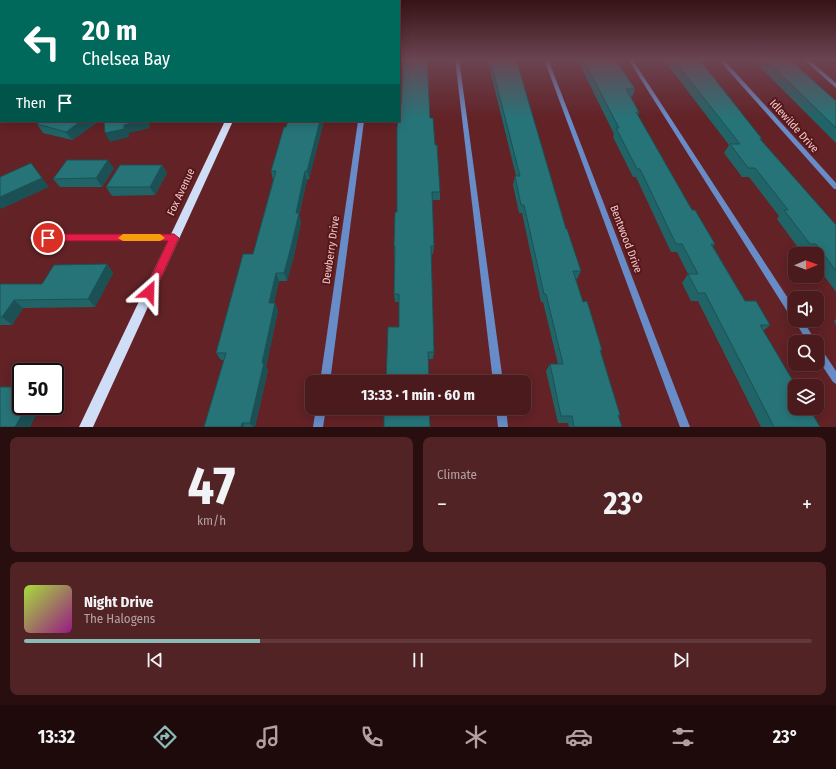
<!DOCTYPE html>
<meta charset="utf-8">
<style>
:root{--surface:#4a1a1c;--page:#512325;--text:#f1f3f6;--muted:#b2a1a3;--line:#61383b;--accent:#8bbbb9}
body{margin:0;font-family:"Fira Sans Condensed",sans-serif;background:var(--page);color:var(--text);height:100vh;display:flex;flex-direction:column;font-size:15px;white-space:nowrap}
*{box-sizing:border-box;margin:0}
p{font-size:13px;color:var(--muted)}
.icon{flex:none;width:22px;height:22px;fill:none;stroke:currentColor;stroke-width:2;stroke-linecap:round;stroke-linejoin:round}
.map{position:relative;height:427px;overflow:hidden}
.drawer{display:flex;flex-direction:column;gap:10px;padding:10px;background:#290e0f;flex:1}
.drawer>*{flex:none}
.top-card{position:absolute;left:0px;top:0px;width:400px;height:122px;box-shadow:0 2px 10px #0003,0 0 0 1px var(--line);background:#00695c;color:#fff;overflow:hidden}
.needle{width:26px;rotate:89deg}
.controls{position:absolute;left:788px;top:247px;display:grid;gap:8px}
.controls a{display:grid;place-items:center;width:36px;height:36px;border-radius:8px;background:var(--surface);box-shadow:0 2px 10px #0003,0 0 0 1px var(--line);font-size:20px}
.speed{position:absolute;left:12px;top:363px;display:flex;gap:8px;font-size:20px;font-weight:700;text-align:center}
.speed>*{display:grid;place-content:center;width:52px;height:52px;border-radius:50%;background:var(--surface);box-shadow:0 2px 10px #0003,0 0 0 1px var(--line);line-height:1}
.speed .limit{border:2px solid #111;border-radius:6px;background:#fff;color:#111}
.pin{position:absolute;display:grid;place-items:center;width:34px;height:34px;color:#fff;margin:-17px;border:2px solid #fff;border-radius:50%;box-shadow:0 1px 4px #0007}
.me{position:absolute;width:44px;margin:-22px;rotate:25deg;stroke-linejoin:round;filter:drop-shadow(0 0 3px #0008)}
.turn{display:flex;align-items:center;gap:14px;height:84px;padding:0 16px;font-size:18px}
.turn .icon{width:52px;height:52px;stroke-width:2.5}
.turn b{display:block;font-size:28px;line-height:34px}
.then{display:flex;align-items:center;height:38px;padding:0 16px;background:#0003;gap:8px;font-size:15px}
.big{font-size:30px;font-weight:700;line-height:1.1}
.drawer .widget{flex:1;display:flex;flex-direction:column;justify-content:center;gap:6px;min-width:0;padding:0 14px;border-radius:8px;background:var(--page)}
.drawer .dial{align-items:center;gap:0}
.dial b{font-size:52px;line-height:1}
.song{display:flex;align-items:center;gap:12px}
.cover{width:48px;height:48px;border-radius:6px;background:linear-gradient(135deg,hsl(80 70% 55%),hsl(310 70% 35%))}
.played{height:4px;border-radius:2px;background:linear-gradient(90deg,var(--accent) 30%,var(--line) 30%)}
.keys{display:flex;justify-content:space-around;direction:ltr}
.heat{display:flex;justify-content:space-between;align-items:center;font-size:22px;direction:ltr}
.drawer .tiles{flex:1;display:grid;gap:10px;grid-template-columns:1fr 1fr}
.widget:last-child{grid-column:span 2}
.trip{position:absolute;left:305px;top:375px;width:226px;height:40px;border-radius:8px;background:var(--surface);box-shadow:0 2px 10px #0003,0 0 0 1px var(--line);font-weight:700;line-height:40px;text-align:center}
.tabs{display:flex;height:64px;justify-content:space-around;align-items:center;background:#1e0a0b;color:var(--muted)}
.tabs .icon{width:28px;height:28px}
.tabs .current{color:var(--accent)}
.tabs b{font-size:18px;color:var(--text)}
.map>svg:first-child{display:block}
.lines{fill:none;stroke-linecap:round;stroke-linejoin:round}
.minor{fill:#688cc7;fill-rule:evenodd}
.major{fill:#cfddf6;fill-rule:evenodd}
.wall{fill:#216467}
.shaded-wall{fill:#1b5154}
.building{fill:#267478;stroke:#1b5154}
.route{fill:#e11d48;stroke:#92132f}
.slow{fill:#f59e0b}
.labels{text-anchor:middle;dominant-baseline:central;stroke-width:4;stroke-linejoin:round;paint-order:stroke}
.street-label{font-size:11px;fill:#f2c9c8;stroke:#56171c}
</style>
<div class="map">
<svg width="836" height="427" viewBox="0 0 836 427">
<rect width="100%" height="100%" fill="#622226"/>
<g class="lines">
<!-- minor -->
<g class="minor">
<path d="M455,59h4l44,323h-10z"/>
<path d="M544,59h4l142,368h-10z"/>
<path d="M628,59h4l163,250v11h8l13,22h-9l-13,-23h-2z"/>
<path d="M718,59h5l113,124v6h-2z"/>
<path d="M803,59h5l28,24v5z"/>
<rect x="0" y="63" width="1" height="3"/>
<rect x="0" y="86" width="1" height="4"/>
<path d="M358,121h6l-34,261h-10z"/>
<path d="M34,235h140l3,1 1,2 -1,2 -3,1h-140l-3,-1 -1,-2 1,-2z"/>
<path d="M817,346l3,1 16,24v13l-3,-2 -16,-24z"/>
<path d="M316,408h10l-3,19h-10z"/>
<path d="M496,408h10l2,19h-10z"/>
</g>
<!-- major -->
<path class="major" d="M225,121h8l-140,306h-14z"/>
</g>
<!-- wall -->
<g class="wall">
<path d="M488,59h28l50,170 15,42 -4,8h-1l7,23 19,48 -1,2 19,63 -1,2 3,10h-53l-1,-4h-10l-12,-52 4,-7h8l-15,-62h-2l-19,-89h-3l-6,-28 2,-9h1l-28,-114z"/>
<path d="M577,59h38l20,30 -3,8h-1l8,15 -1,3 54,95 23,34 -2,2 32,55 25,24 -7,6 57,96h-59l-63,-126h-7l-9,-18 6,-9 -11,-22h-6l-35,-75h-3l-20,-40 1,-3z"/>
<path d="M663,59h36l63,80 -1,1 75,85v67l-19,-26v-12h-9l-1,-1h-5l-25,-34 2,-3 -30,-39h-7l-18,-24 5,-8z"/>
<path d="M752,59h37l47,42v42z"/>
<path d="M430,118l5,27 5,47v8h-8l2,46 -1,8h-2l3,98 -1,7h-5l-29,-32v-25h-4l-1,-8 1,-40h-1v-8l3,-34z"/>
<path d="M42,121h55l1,1 -26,18 -29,-7 -6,-9z"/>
<path d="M288,121h36l-15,58 -2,1 -8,36 2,6 -7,34 -7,25h-8l-5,22h1l3,8 -12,56 2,3 -13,57h-51l20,-67h-3l-5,-7 37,-99 20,-74 -2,-9z"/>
<path d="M162,165l5,8 -12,22 -43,1 -6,-9z"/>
<path d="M114,168l-12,19h-42l-7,-8z"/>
<path d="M107,264l6,9 -18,34 -72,1 -11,17h-12v-41h42z"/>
<path d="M836,319v6l-2,-4z"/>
</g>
<!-- shaded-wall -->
<g class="shaded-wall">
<path d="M81,121h16l1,1 -26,18 -6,-8z"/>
<path d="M139,121h10l1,7 -21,5v4l-19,5 -5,-9 19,-8z"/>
<path d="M320,121h4l-15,58 -2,-8z"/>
<path d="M108,160l6,8 -12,19 -6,-9z"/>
<path d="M31,163l18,24 -48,22 -1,-2v-10z"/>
<path d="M162,165l5,8 -12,22 -5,-8z"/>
<path d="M305,171l2,9 -8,36 2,6 -7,34 -7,25 -3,-8 12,-60z"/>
<path d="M107,264l6,9 -18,34 -7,-8z"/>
<path d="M276,273l3,8 -7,30 -3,-8z"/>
<path d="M14,300l9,8 -11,17 -10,-8z"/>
<path d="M275,303l3,8 -12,56 2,3 -13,57h-2l-3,-4 12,-60z"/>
<path d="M27,406h14l-11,21h-15z"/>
<path d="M242,423l3,4h-4z"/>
</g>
<!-- building -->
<g class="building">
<path d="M403,59h24l3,59h3l2,27h2l3,47h-8l2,54h-3l3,106h-6l1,30h-43l2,-55h11v-33h-5l1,-48h-1l1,-34h2v-84l1,-7h1v-16h2z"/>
<path d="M490,59h26l50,170h1l14,42h-8l10,31 4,-1 15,49h-2l20,65h-2l4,12h-48l-2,-11h-11l-11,-52h13l-17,-70h-2l-20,-89h-3l-6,-29h5z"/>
<path d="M583,59h32l20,30h-9l13,23h-3l56,98h3l20,34h-4l34,57h11l14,24h-10l36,61h-1v22h14l11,19h-46l-69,-134h-7l-10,-19h10l-16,-30h-6l-36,-75h-3l-21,-41h3z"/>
<path d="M673,59h26l63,80h-2l76,86v46l-20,-27h-6l-26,-34h4l-33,-42h-7l-18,-24h10z"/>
<path d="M765,59h24l47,42v27z"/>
<path d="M42,121h39l-15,11 -29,-8z"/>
<path d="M104,121h35l-15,4v4l-19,4z"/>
<path d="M288,121h32l-13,50h-2l-9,42h3l-8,34 -7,26h-8l-7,30h6l-13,60h2l-14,60h-8l-1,4h-37l22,-74h-10l27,-99h10l23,-83h-5l13,-44h2z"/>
<path d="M67,160h41l-12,18 -43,1z"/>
<path d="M31,163l11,15 -42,19v-20z"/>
<path d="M120,165h42l-12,22h-44z"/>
<path d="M107,264l-19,35 -74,1 -12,17h-2v-33h42l12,-19z"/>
<path d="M0,387h21v19h6l-12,21h-15z"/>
<path d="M384,408h45l1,19h-46z"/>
</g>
<!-- sky -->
<linearGradient id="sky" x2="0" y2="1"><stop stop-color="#361315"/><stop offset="0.5" stop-color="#6b4452"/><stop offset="1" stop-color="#6b4452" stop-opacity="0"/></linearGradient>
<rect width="836" height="119" fill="url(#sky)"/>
<!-- route -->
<path class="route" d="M48,234h126l5,4 -26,57h-8l-1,-3 24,-51h-120l-5,-3z"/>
<!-- slow -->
<path class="slow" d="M123,234h37l5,4 -5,3h-37l-5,-3z"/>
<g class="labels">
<!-- street labels -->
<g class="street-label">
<text transform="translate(794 126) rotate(48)">Idlewilde Drive</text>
<text transform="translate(181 192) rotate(-65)">Fox Avenue</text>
<text transform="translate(626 239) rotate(69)">Bentwood Drive</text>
<text transform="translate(331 250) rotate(-82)">Dewberry Drive</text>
</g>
</g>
</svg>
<div class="controls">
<a><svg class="needle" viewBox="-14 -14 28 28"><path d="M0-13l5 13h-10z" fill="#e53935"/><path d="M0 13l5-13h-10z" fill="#b2a1a3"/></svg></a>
<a><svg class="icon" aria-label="sound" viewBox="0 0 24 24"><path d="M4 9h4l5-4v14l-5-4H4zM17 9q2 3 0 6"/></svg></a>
<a><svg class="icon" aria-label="search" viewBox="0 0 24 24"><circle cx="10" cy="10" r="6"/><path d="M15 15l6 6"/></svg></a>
<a><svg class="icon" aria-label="layers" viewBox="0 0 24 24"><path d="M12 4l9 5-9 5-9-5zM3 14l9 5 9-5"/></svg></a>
</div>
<div class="speed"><div class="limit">50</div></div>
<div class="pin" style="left:48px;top:238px;background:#d93025"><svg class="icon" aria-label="arrive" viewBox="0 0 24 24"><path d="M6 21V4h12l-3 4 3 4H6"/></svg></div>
<svg class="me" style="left:149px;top:292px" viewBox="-20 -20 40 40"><path d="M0-17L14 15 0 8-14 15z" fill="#e11d48" stroke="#fff" stroke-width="4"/></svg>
<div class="trip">13:33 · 1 min · 60 m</div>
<div class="top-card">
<div class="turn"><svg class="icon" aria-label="left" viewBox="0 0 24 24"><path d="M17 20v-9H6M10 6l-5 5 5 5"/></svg><div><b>20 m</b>Chelsea Bay</div></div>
<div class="then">Then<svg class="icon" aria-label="arrive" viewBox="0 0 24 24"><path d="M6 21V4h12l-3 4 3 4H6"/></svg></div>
</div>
</div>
<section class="drawer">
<div class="tiles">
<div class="widget dial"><b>47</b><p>km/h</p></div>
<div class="widget"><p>Climate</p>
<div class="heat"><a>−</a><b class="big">23°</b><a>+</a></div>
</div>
<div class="widget">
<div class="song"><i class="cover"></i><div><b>Night Drive</b><p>The Halogens</p></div></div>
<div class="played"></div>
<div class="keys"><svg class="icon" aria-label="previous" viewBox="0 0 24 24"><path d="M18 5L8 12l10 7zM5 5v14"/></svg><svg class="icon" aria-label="pause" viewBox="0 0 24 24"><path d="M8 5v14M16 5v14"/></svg><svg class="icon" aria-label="next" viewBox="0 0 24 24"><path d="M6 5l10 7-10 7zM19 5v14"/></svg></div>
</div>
</div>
</section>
<nav class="tabs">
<b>13:32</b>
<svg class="icon current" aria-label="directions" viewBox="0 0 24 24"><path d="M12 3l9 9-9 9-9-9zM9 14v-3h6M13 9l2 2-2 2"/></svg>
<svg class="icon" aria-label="music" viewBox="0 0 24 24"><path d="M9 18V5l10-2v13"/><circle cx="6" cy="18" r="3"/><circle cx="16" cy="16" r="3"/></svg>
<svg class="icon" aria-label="phone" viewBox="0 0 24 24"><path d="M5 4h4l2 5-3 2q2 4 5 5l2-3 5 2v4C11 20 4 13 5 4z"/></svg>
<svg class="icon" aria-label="climate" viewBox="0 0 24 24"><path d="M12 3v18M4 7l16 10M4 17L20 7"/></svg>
<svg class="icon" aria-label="car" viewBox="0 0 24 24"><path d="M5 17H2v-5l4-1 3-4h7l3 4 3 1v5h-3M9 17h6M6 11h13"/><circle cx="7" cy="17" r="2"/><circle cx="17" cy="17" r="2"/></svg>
<svg class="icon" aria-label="filters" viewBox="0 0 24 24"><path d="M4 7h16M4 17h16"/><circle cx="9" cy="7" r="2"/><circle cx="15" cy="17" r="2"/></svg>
<b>23°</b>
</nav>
